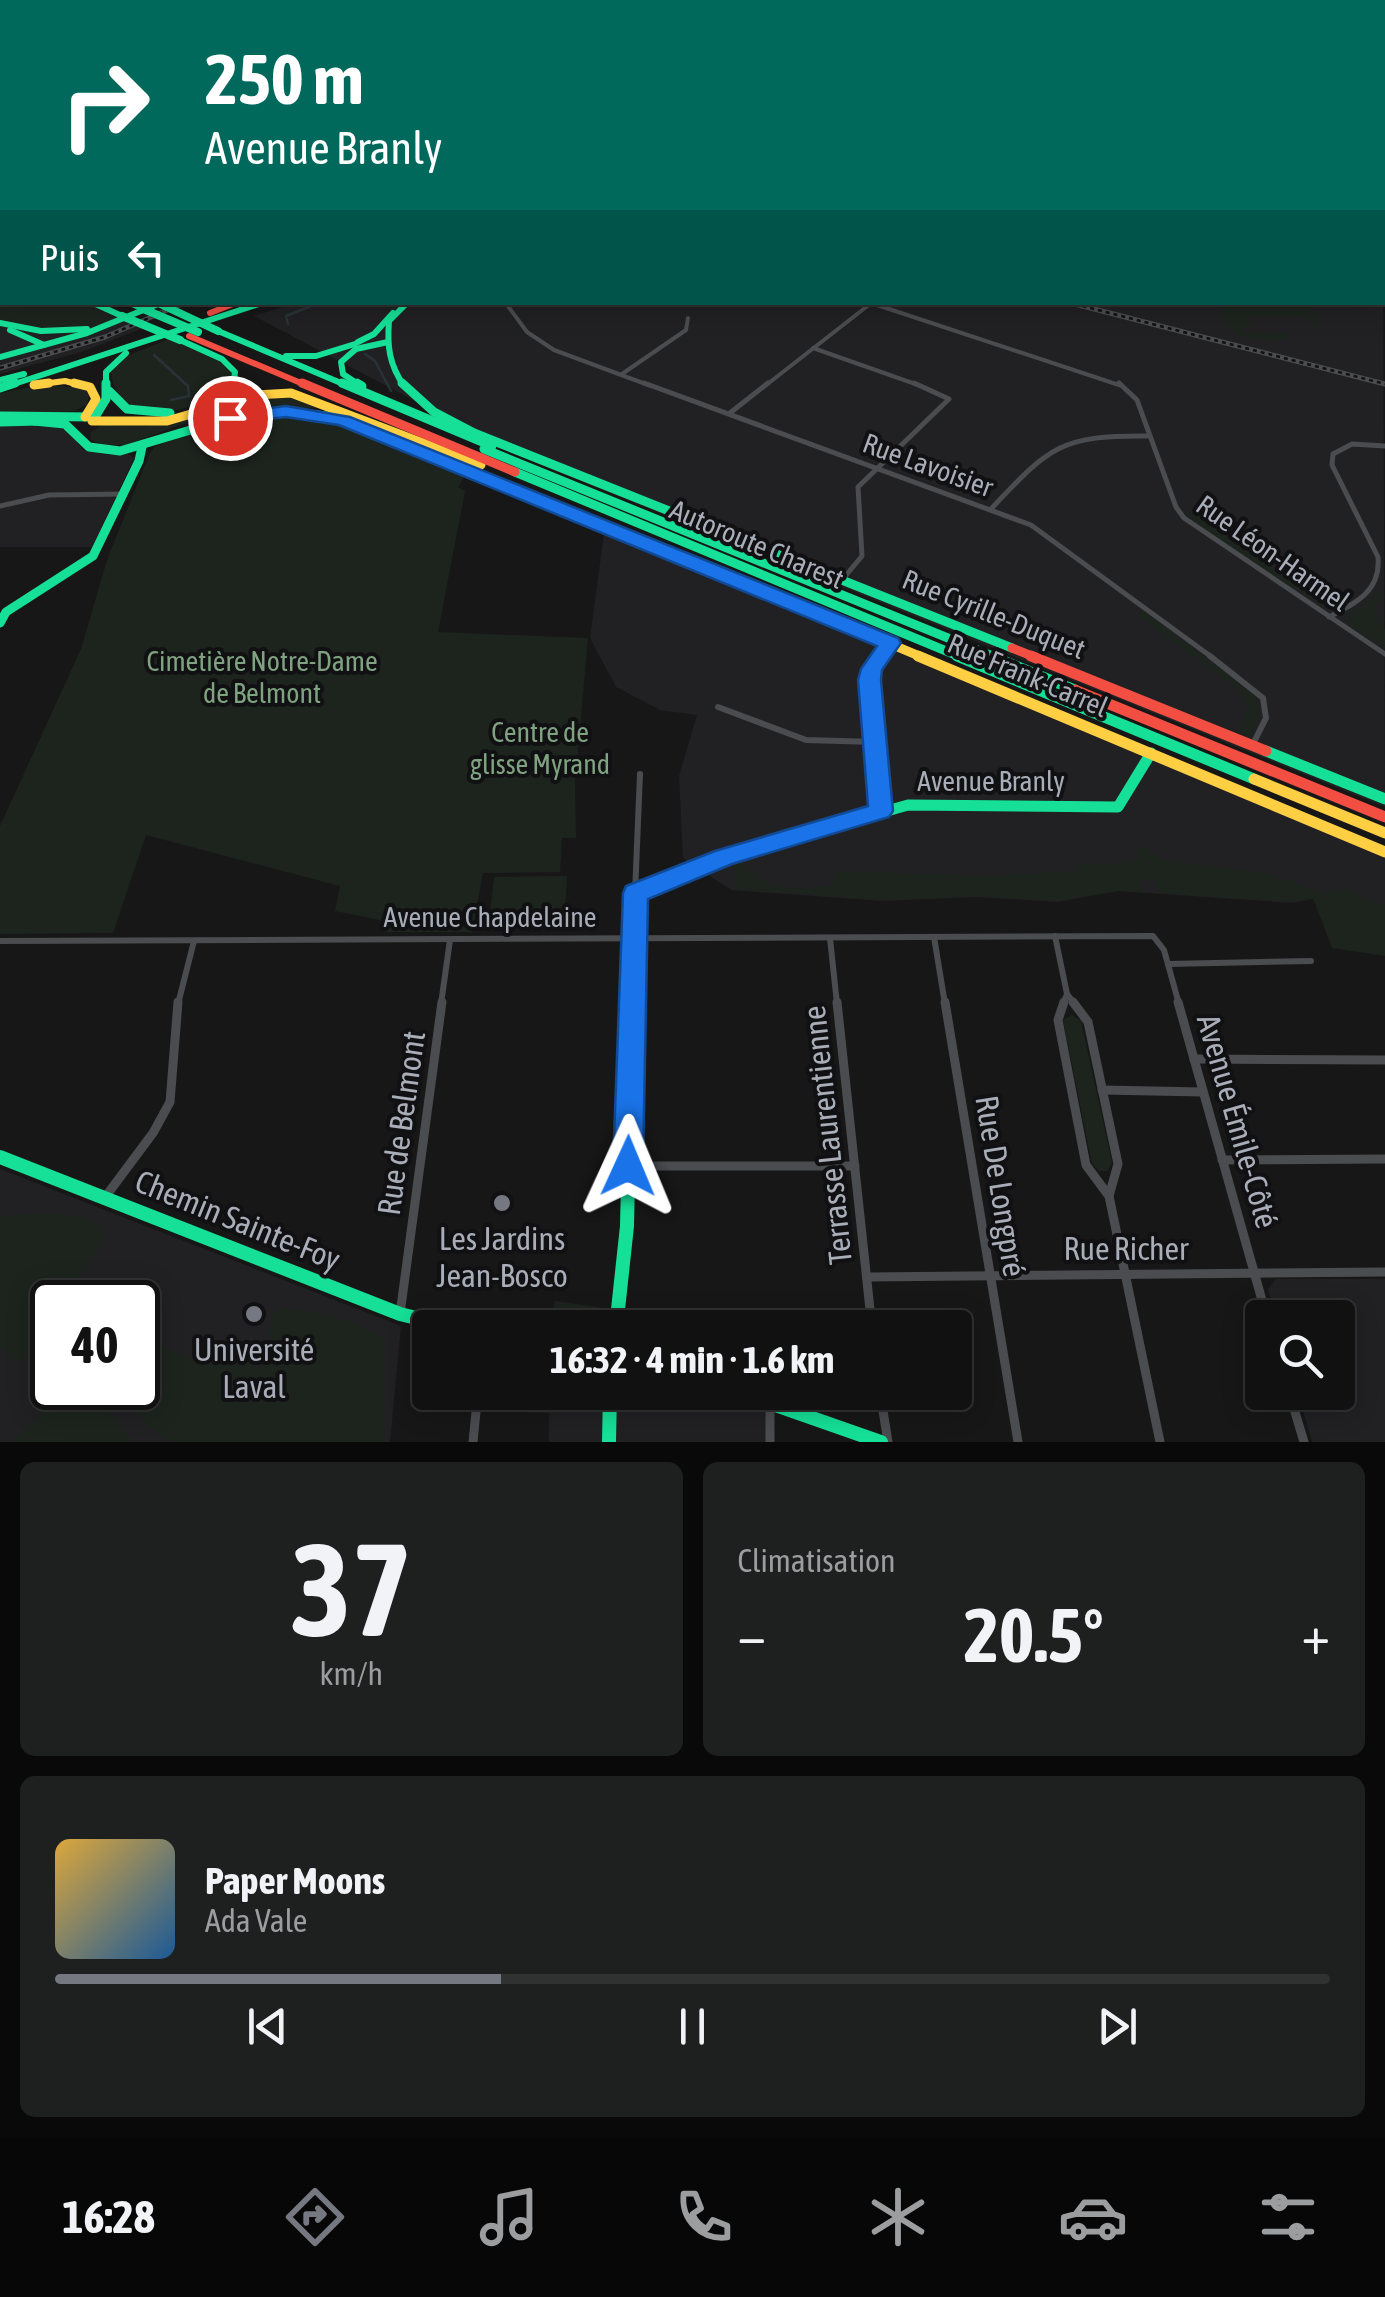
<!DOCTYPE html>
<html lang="fr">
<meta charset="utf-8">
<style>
:root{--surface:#111;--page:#1e1f1f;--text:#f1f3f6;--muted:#9c9d9f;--line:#303131;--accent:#757880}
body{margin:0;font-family:"Asap Condensed",sans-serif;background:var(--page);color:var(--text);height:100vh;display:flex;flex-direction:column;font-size:38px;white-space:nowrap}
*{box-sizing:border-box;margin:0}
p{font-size:32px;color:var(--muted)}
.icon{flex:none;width:55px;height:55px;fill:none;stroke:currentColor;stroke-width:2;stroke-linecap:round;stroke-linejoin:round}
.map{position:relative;height:1442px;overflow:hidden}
.sheet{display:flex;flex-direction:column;gap:20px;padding:20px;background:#090909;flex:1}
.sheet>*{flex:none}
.top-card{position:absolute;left:0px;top:0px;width:1385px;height:305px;box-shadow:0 5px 25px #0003,0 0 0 2px var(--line);background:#00695c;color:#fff;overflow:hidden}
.tools{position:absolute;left:1245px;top:1300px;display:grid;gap:20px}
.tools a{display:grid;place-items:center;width:110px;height:110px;border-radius:10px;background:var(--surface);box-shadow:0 5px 25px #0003,0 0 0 2px var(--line);font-size:50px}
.speed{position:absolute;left:30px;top:1280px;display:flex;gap:20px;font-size:50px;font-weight:700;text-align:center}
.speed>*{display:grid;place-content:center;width:130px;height:130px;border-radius:50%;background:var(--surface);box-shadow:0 5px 25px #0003,0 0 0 2px var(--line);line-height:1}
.speed .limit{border:5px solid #111;border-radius:15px;background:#fff;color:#111}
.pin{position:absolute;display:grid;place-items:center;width:85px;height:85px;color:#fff;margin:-42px;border:5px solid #fff;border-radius:50%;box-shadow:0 2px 10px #0007}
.me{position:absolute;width:110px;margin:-55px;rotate:1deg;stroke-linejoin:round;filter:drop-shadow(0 0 8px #0008)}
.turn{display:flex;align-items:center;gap:35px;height:210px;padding:0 40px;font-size:45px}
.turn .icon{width:130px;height:130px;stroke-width:2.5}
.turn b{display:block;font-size:70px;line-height:85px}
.then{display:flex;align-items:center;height:95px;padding:0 40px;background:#0003;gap:20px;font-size:38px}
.big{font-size:75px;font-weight:700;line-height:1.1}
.sheet .widget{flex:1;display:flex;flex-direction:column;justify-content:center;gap:15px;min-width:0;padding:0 35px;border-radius:15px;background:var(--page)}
.sheet .dial{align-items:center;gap:0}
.dial b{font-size:130px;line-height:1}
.song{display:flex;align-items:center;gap:30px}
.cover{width:120px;height:120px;border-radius:15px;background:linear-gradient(135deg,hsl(40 70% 55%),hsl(210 70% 35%))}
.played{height:10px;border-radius:5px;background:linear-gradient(90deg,var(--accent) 35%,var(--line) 35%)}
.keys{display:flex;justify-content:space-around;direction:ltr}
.heat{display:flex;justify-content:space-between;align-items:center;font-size:55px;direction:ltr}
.sheet .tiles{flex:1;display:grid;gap:20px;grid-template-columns:1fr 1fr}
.widget:last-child{grid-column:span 2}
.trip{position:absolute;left:412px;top:1310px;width:560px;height:100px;border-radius:10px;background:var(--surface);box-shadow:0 5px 25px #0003,0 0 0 2px var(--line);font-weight:700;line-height:100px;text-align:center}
.dock{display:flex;height:160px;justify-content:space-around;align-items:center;background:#070707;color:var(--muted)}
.dock .icon{width:70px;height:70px}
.dock .current{color:var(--accent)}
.dock b{font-size:45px;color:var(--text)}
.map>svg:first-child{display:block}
.built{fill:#212123;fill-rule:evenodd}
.green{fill:#1d241e}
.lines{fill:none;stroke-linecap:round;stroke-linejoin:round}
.stream{stroke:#2a3239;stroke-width:2.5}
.street-far3{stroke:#4b4c50;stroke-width:4}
.street-far2{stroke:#4b4c50;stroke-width:5}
.street-far1{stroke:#4b4c50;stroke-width:6}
.street{stroke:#4b4c50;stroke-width:9}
.fast-far4{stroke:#16e098;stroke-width:5}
.fast-far3{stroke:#16e098;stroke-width:6}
.fast-far2{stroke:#16e098;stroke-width:9}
.fast-far1{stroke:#16e098;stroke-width:11}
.fast{stroke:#16e098;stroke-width:14}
.slow-far3{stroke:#ffcf43;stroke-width:5}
.slow-far2{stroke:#ffcf43;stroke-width:6}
.slow-far1{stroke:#ffcf43;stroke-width:9}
.slow{stroke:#ffcf43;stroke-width:11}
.jam-far2{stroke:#f24e42;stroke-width:6}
.jam-far1{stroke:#f24e42;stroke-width:9}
.jam{stroke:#f24e42;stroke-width:11}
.rail-casing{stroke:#4b4c4f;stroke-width:5}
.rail{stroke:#111113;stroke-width:2.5;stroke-dasharray:4;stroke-linecap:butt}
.fast-bridge{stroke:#16e098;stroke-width:8}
.route{fill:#1a73e8;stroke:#114b97;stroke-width:2.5}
.poi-dot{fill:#757880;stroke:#111113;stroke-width:4}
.labels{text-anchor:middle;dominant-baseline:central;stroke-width:8;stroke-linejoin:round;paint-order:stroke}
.street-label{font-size:28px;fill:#a8adb8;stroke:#111113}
.park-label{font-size:28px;fill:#7fa381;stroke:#111113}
.near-street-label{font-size:32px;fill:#a8adb8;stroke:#111113}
.near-poi-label{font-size:32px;fill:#a8adb8;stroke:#111113}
</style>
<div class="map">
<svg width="1385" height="1442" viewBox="0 0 1385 1442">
<rect width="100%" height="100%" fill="#171717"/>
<!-- built -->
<g class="built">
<path d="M1383,235l2,572 -866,-351 -265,-140 44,-14h1084z"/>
<path d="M0,279l2,23 82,1 60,25 -63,24 -81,22z"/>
<path d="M60,425l8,5 15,20 25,5 20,-1 6,4 -42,89h-92v-121z"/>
<path d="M605,526l780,326v67l-73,-20 -20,4 -174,-12 -61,11 -80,-5 -94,4 -152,-11 -48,-32 -4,-82 18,-61 -37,-5 -44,-23 -26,-49z"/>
<path d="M0,1169l401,157 -11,116h-390zM52,1302h86v86h-86z"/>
<path d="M1276,1279h109v163h-73l-14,-49 40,-1v-74l-62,-1 -8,-28z"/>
<path d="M487,1393h251l32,9v40h-221v-29l-64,-2z"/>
</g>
<!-- green -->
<g class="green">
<path d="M2,280v22l76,1 38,16c-39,11 -77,14 -116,-1z"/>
<path d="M1217,303h90l13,22h-10l-5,-8 -58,-1 6,10h-12l2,6 46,1 1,5c-12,5 -45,2 -57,-6 -8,-6 -12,-21 -16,-29z"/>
<path d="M169,339l48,20 14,13 1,11c-30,30 -115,50 -121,-11l13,-15z"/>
<path d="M49,384l35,5 5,6 -2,10 -13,6 -74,3v-21z"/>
<path d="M281,395l39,13 -74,4 -66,13 -55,20h-24l-11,-6 1,-7 11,-7 44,1z"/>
<path d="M287,413l51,8 129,52 -9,14 7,4 -27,141 150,6 -13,145 1,55h-14l-2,34 -77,1 -11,59h-86l-6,-12 -45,-9 5,-25 -194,-51 -33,98 -113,1v-108l81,-177 26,-89 42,-105 5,-8 71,-26z"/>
<path d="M1185,512h8l84,59 27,1 11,25h9l11,9 -16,-1 -117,-77z"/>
<path d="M1377,594l8,3 -13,12 13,21v19l-41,-29z"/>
<path d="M1144,611l111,83 6,20 -11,23 -75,-26 2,-3 60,24 12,-26 -11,-17 -101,-74z"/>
<path d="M1136,848h9l20,12 101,13 57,20 25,-5 14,10 23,7v51l-53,-8 -19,-50 -22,4 -132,-9 -4,-12 -15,-1 3,12 -25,-1 -61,10 -80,-5 -94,4 -146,-11 -4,-26 9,-2c27,35 50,27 90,25l4,-15 158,5 78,-5 11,-9 21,3 35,-6z"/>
<path d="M567,876l-3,53 -76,1 6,-53z"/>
<path d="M1072,1015l9,6 31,141 -4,9h-9l-7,-7 -29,-144z"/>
<path d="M45,1213l41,4 15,10 3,13 -40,62h-12v32l-17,20 -16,7 -19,-13v-132z"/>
<path d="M555,1301l49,7 -3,19h-51z"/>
<path d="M281,1308c36,4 74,10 104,32l-2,102h-215l-38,-33 -13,1 -14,-16 6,-6h29v-51c21,7 42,18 63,23 16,3 30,-6 50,1l3,10 10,-7 9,-52z"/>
<path d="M92,1395l42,47h-123l30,-28z"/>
</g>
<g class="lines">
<!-- stream -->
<g class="stream">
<path d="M288,324l-2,-8 35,-14"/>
<path d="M365,354l10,7 16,30"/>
<path d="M154,355l34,31 1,10 -18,4"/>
</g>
<!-- street-far3 -->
<g class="street-far3">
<path d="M513,0l8,2"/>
<path d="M784,0l10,2"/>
<path d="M1145,0l5,2"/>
<path d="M105,2l8,-2"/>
<path d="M1382,39l3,5"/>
<path d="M505,302l22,30 27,18 97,36"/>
<path d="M868,302l254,84"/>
<path d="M813,348l108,38"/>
<path d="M622,374l64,-44 2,-12"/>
<path d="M765,386l105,-82"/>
</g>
<!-- street-far2 -->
<g class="street-far2">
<path d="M644,383l387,142 182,133"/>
<path d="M1119,383l18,17 39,107 8,11 201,136"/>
<path d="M730,413l38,-30"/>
<path d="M0,506l49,-11 75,-1"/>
<path d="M991,509c59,-63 70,-74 158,-73"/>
<path d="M842,580l20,-24 -4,-69 91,-88 -35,-16"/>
<path d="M1329,617c27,-14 52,-26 49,-60l-46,-92 1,-11 19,-10 33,2"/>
<path d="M880,658l10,-14"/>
</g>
<!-- street-far1 -->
<g class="street-far1">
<path d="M1210,656l53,42 3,20 -13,26"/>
<path d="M718,707l88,33 69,2"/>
<path d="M881,811l-12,-131 13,-24"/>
<path d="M635,893l5,-119"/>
<path d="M1055,936l12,58 8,10"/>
<path d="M934,937l11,67"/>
<path d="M830,938l7,66"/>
<path d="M0,941l1153,-5 11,14 15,54"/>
<path d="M1168,964l143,-3"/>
<path d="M178,1004l16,-63"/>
<path d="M441,1004l9,-64"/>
<path d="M1063,1004l4,-10"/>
</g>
<!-- street -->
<g class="street">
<path d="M837,1002l35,326"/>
<path d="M945,1002l73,440"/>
<path d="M1064,1002l-6,18 28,145 23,31 51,246"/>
<path d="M1073,1002l15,20 30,142 -9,32"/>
<path d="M1178,1002l89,316"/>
<path d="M1194,1059l191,1"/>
<path d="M1102,1090l101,2"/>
<path d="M1222,1160l163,-1"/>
<path d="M628,1166h227"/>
<path d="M106,1196l47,-63 17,-31 8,-100"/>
<path d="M868,1277l517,-5"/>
<path d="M400,1314l42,-312"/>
<path d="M880,1392l8,50"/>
<path d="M1289,1392l15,50"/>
<path d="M770,1403v39"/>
<path d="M473,1442l5,-50"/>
</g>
<!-- fast-far4 -->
<g class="fast-far4">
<path d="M635,0l11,2"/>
<path d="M1206,0l11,2"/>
<path d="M1000,1l9,-1"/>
<path d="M878,2l12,-2"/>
</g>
<!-- fast-far3 -->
<g class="fast-far3">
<path d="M91,302l31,14"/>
<path d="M128,302l13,6"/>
<path d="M0,323l41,8 46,-2"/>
<path d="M10,330l34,15"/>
<path d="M218,331l130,55"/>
<path d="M180,340l42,19 13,13 -2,14"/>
<path d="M358,342l16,-8 19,-21"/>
<path d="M286,356h30l39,-12"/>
<path d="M0,357l87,-24 76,-31"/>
<path d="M0,380l24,-6"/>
<path d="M8,386l257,-84"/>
<path d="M106,386v-14l20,-19"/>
<path d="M361,386l-18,-12 -2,-12 15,-13 32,-7"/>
<path d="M404,386c-15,-22 -17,-40 -15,-65l19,-19"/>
</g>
<!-- fast-far2 -->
<g class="fast-far2">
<path d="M342,383l150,63"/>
<path d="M357,383l5,3"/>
<path d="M402,383l32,29 40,21 538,215"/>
<path d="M0,388l15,-5"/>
<path d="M109,391l18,18 43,4"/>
<path d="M214,403l19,-14 1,-6"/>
<path d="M0,416l92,1"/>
<path d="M95,417l11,-18v-16"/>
<path d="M34,421l31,3 24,23 31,4 114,-34 55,-5 37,4 405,161"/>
<path d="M0,422l39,-1"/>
<path d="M484,449l513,209"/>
<path d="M515,472l448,186"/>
<path d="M0,623l6,-11 87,-56 46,-95 3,-14"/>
</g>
<!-- fast-far1 -->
<g class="fast-far1">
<path d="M957,656l297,123"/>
<path d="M991,656l84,34"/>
<path d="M1266,751l119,48"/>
<path d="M632,1004l3,-111 89,-36 184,-52 210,2 33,-54"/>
</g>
<!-- fast -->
<g class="fast">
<path d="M0,1157l400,157 57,14"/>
<path d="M616,1328l11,-102 5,-224"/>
<path d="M738,1392l143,50"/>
<path d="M609,1442l1,-50"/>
</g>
<!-- slow-far3 -->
<path class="slow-far3" d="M904,2l9,-2"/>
<!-- slow-far2 -->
<path class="slow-far2" d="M34,385l31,-4 19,5"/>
<!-- slow-far1 -->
<g class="slow-far1">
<path d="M74,383l16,4 6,12 -11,18"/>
<path d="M34,385l15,-2"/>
<path d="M92,421h75l89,-26 35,-2 190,72"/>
<path d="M731,577l193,81"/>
</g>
<!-- slow -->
<g class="slow">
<path d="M918,656l467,196"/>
<path d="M1254,779l131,54"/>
</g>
<!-- jam-far2 -->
<g class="jam-far2">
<path d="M210,313l28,-11"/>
<path d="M189,336l119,50"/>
</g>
<!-- jam-far1 -->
<g class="jam-far1">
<path d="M302,383l213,89"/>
<path d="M1012,648l25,10"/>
</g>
<!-- jam -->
<g class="jam">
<path d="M1031,656l235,95"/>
<path d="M1075,690l310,127"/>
</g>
<defs>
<g id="rail">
<path d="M1067,302l318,82"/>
<path d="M0,368l105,-31 81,-35"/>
</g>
</defs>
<!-- rail casing -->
<use href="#rail" class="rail-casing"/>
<!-- rail -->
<use href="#rail" class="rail"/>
<!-- fast-bridge -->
<g class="fast-bridge">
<path d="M156,302l62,29"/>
<path d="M141,308l57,24"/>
<path d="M122,316l58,24"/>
</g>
</g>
<!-- route -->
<path class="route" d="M286,406l64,11 548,221 3,5 -19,27 -1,10 12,131 -4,6 -157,47 -84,35 -5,267 -5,10 -10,4 -11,-4 -4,-10 10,-273 3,-7 89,-35 153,-45 -10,-126 3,-11 16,-23 -538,-221 -53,-8 -56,6 -9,-5 9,-5z"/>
<!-- markers -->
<g class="poi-dot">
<circle cx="502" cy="1203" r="10"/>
<circle cx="254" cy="1314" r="10"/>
</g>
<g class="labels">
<!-- street labels -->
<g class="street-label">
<text transform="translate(928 465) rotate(20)">Rue Lavoisier</text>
<text transform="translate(757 544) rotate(23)">Autoroute Charest</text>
<text transform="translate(1273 553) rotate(35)">Rue Léon-Harmel</text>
<text transform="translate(994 614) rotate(22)">Rue Cyrille-Duquet</text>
<text transform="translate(1028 675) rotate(23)">Rue Frank-Carrel</text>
<text x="991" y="781">Avenue Branly</text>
<text x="490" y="917">Avenue Chapdelaine</text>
</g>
<!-- park labels -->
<g class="park-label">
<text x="262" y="661">Cimetière Notre-Dame<tspan x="262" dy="32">de Belmont</tspan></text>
<text x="540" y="732">Centre de<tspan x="540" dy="32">glisse Myrand</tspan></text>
</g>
<!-- near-street labels -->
<g class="near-street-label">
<text transform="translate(1238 1121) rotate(74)">Avenue Émile-Côté</text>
<text transform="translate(401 1123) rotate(-82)">Rue de Belmont</text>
<text transform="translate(827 1135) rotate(-96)">Terrasse Laurentienne</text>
<text transform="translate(1001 1186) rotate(81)">Rue De Longpré</text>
<text transform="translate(238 1220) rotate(22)">Chemin Sainte-Foy</text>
<text x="1126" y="1248">Rue Richer</text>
</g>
<!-- near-poi labels -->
<g class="near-poi-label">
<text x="502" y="1238">Les Jardins<tspan x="502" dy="37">Jean-Bosco</tspan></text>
<text x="254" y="1349">Université<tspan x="254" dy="37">Laval</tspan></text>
</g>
</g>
</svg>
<div class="tools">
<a><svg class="icon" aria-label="search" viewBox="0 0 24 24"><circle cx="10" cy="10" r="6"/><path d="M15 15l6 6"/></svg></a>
</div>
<div class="speed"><div class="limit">40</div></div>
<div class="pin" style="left:230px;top:418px;background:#d93025"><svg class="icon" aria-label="arrive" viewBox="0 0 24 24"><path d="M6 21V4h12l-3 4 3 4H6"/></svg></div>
<svg class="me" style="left:628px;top:1166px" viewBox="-20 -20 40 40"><path d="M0-17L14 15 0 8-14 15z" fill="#1a73e8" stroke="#fff" stroke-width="4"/></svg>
<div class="trip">16:32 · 4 min · 1.6 km</div>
<div class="top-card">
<div class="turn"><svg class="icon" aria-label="right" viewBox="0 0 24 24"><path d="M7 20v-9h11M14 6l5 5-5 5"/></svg><div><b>250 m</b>Avenue Branly</div></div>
<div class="then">Puis<svg class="icon" aria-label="left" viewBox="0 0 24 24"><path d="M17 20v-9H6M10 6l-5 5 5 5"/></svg></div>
</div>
</div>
<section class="sheet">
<div class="tiles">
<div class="widget dial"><b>37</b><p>km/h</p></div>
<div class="widget"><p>Climatisation</p>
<div class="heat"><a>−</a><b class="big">20.5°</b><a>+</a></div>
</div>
<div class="widget">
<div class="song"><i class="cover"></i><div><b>Paper Moons</b><p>Ada Vale</p></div></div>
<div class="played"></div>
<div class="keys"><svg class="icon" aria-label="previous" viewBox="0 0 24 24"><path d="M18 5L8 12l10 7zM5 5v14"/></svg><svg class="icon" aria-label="pause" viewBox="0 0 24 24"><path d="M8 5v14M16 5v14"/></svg><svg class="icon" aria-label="next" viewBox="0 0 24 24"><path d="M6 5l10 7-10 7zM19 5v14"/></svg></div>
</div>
</div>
</section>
<nav class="dock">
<b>16:28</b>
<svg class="icon current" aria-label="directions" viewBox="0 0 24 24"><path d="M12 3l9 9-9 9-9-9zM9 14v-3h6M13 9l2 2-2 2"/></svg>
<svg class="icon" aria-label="music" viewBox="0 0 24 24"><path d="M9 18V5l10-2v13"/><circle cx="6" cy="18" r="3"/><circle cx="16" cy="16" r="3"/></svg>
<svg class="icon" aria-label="phone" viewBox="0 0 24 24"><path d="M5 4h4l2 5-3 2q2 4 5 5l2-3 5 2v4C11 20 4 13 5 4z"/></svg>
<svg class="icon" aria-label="climate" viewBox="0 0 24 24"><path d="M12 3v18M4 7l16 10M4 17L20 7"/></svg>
<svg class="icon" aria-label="car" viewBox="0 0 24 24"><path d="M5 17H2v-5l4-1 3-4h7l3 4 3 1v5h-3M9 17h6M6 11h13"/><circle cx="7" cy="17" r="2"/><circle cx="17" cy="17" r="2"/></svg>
<svg class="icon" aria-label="filters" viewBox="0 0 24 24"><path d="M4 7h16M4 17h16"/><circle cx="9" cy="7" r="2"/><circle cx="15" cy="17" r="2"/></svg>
</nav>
